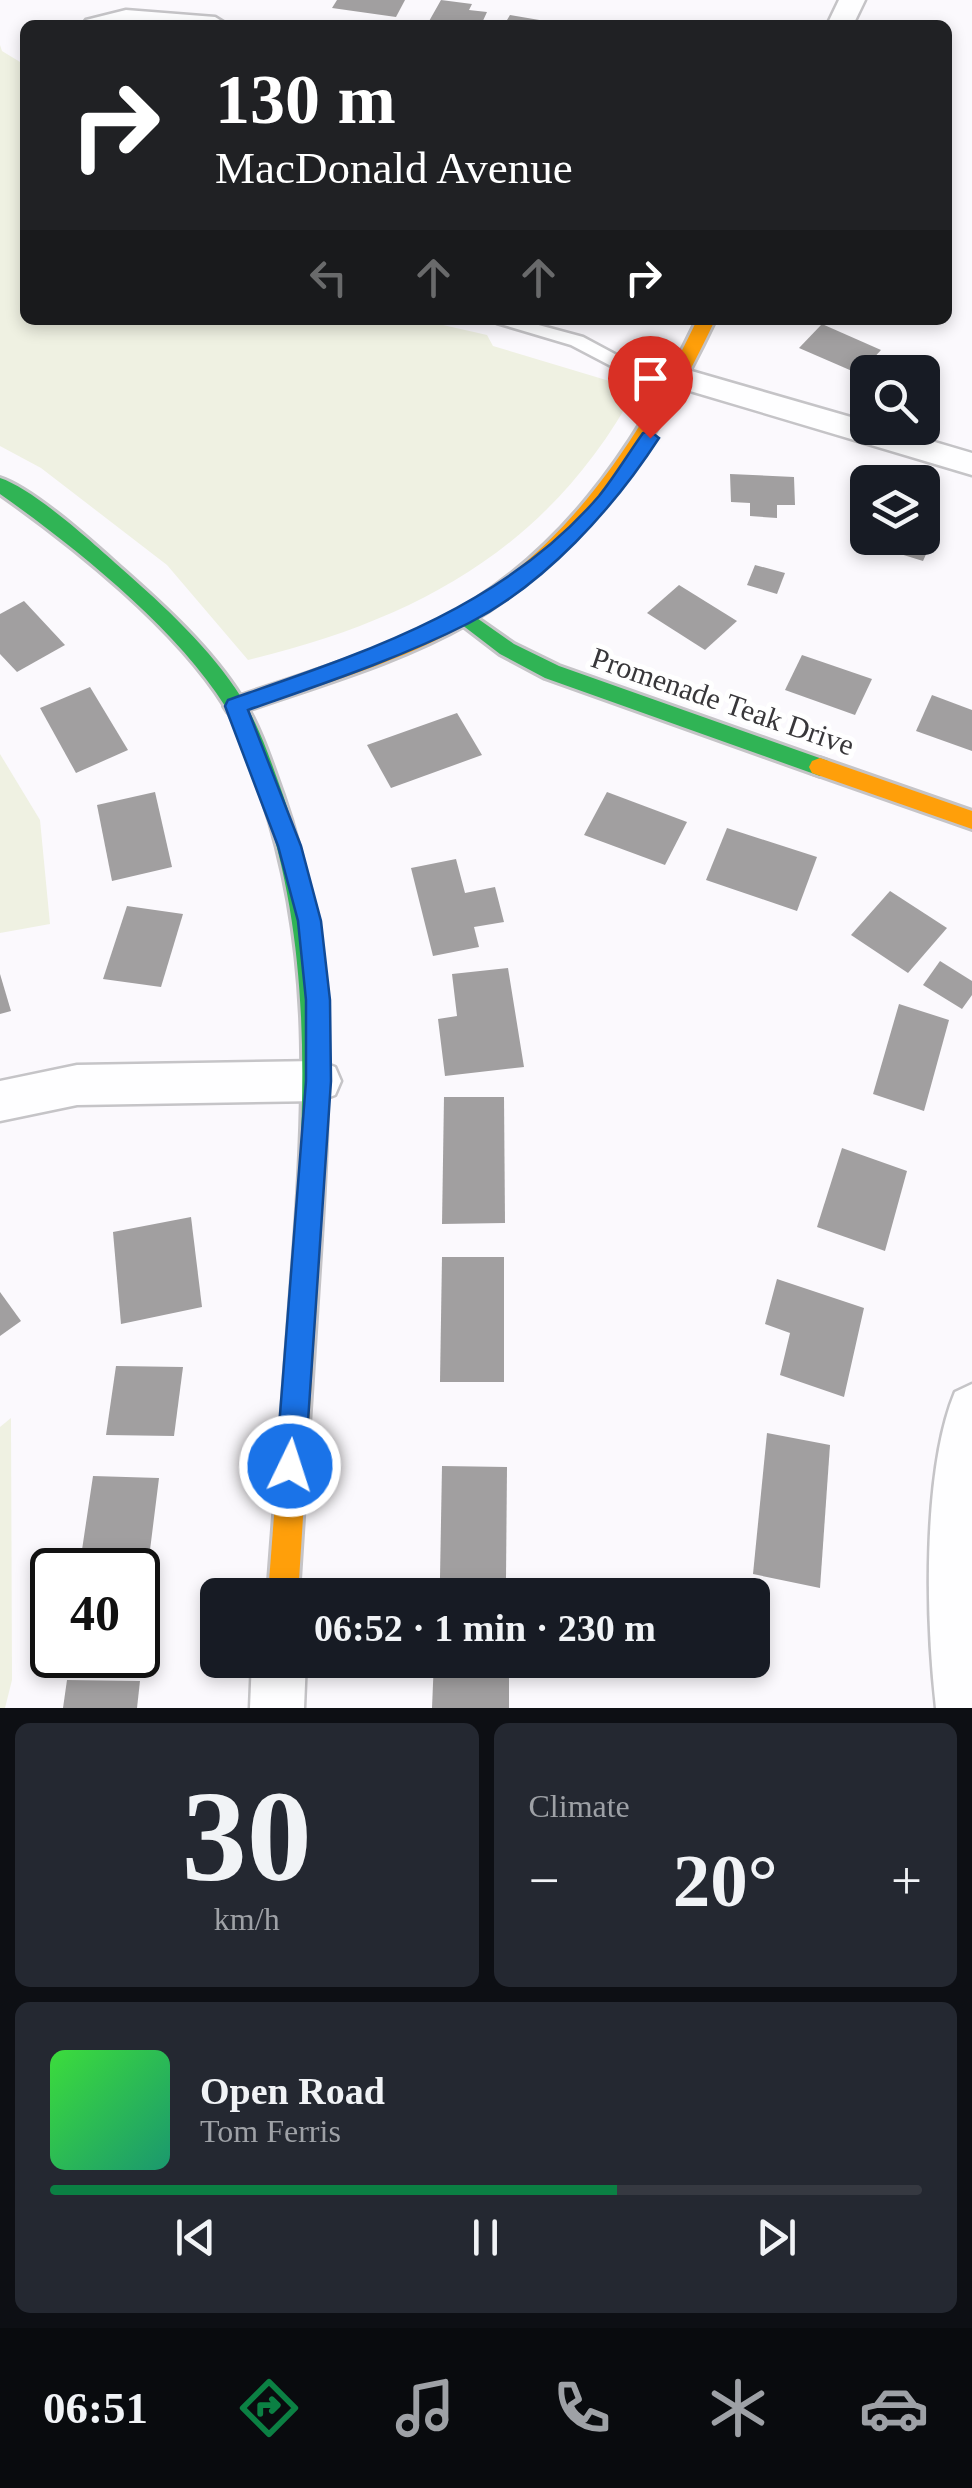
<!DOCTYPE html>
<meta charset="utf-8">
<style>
:root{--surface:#171b24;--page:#242831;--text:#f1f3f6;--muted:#9ea1a6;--line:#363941;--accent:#0b8043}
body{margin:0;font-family:Georgia,serif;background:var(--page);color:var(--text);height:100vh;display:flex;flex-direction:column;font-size:38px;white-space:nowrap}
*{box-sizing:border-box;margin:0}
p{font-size:32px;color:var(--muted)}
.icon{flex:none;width:55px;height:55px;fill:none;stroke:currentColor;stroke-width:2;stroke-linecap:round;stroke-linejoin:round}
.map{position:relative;height:1708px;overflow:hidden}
.sheet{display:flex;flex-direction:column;gap:15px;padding:15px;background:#0d0f14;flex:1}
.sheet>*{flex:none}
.top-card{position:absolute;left:20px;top:20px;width:932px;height:305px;border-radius:15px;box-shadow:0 5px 15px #0003;background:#202124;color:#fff;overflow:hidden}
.fabs{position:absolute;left:850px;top:355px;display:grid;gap:20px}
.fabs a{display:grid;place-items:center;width:90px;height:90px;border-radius:15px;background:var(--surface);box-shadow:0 5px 15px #0003;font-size:50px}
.speed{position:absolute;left:30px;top:1548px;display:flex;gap:20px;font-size:50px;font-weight:700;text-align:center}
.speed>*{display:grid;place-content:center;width:130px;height:130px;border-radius:50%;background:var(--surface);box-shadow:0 5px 15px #0003;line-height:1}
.speed .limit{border:5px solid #111;border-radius:15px;background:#fff;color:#111}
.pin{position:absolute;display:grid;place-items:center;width:85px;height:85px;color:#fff;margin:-102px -42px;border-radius:50% 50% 50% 0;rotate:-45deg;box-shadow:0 0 10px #0007}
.pin .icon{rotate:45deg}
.me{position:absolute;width:110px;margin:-55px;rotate:4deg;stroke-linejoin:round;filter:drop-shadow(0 0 8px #0008)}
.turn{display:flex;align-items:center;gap:35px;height:210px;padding:0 30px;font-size:45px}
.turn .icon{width:130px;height:130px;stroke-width:2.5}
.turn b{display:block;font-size:70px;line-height:85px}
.lanes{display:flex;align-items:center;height:95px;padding:0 30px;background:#0003;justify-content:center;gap:50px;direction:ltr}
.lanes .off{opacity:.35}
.big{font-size:75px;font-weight:800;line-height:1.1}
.sheet .tile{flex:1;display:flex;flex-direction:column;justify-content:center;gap:15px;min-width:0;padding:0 35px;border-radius:15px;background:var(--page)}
.sheet .dial{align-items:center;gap:0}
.dial b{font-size:130px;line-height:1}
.song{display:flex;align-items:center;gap:30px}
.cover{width:120px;height:120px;border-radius:15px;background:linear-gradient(135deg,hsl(120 70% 55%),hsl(160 70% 35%))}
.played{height:10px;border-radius:5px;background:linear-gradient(90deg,var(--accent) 65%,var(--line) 65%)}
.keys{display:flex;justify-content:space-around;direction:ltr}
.heat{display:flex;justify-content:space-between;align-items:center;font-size:55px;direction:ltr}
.sheet .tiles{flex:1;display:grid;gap:15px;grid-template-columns:1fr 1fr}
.tile:last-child{grid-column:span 2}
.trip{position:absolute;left:200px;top:1578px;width:570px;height:100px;border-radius:15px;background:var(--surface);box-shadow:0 5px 15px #0003;font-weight:800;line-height:100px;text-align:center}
.dock{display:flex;height:160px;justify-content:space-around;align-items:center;background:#090b0e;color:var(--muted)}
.dock .icon{width:70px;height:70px}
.dock .selected{color:var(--accent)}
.dock b{font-size:45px;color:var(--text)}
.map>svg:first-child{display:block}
.green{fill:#eff1e2}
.building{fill:#a19fa0}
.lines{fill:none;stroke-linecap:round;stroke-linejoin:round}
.lane-casing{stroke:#c5c4c7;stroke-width:5}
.street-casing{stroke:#c5c4c7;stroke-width:5}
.fast-casing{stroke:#c5c4c7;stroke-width:6}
.slow-casing{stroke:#c5c4c7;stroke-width:6}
.lane{fill:#fefeff;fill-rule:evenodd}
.street{fill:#fefeff;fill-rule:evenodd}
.fast{fill:#30b455;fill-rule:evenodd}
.slow{fill:#ff9f0a;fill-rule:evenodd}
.route{fill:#1a73e8;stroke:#114b97;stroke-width:2.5}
.labels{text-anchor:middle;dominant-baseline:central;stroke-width:10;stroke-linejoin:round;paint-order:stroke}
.street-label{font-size:30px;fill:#38373a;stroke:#fff}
</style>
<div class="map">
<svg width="972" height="1708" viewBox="0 0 972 1708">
<rect width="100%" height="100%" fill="#fbf9fd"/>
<!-- green -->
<g class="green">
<path d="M0,45l2,6 23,14v255h396l66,15 6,11 143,43c-86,158 -217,230 -388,271l-81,-95 -126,-97 -41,-22z"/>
<path d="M0,754l40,66 10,104 -50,9z"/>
<path d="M11,1418l1,262 -7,28h-5v-281z"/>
</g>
<!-- building -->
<g class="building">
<path d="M337,0h68l-9,17 -64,-9z"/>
<path d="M441,0l31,4 -3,6 18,2 -6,13 -53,-2z"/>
<path d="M510,15l47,8v2h-53z"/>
<path d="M822,324l59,26 -22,24 -60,-26z"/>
<path d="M730,474l64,3 1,28h-18v13l-27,-2v-13l-19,-1z"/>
<path d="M868,513v25h54v-10l14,4 -13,29 -68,-21z"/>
<path d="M755,565l30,8 -8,21 -30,-9z"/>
<path d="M679,585l58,36 -32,29 -58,-37z"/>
<path d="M24,601l41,44 -48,27 -17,-18v-40z"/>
<path d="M802,655l70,24 -17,36 -70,-25z"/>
<path d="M90,687l38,63 -52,23 -36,-65z"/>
<path d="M932,695l40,15v41l-56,-20z"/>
<path d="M457,713l25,42 -91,33 -24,-43z"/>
<path d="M155,792l17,75 -60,14 -15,-76z"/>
<path d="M607,792l80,30 -22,43 -81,-30z"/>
<path d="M727,828l90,29 -20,54 -91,-31z"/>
<path d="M456,859l9,34 30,-6 9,35 -30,5 5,20 -46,9 -22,-88z"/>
<path d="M890,891l57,37 -39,45 -57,-38z"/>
<path d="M127,906l56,8 -22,73 -58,-8z"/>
<path d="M940,961l32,20v14l-10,14 -39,-24z"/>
<path d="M508,968l16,99 -79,9 -7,-57 19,-3 -5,-42z"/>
<path d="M0,974l11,37 -11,3z"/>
<path d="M899,1004l50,16 -25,91 -51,-17z"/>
<path d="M444,1097h60l1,126 -63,1z"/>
<path d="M842,1148l65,23 -22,80 -68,-24z"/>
<path d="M191,1217l11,90 -81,17 -8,-92z"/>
<path d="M442,1257h62v125h-64z"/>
<path d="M777,1279l87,29 -20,89 -64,-22 10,-42 -25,-9z"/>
<path d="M0,1292l21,29 -21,15z"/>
<path d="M116,1366l67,1 -9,69 -68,-1z"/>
<path d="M767,1433l63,12 -10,143 -67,-14z"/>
<path d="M442,1466l65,1 -1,111h-66z"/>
<path d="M93,1476l66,2 -14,112h-7v-20h-59z"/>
<path d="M434,1660h75v48h-77z"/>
<path d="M67,1680l73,1 -3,27h-74z"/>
</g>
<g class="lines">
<defs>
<path id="lane" d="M494,320h26l63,17 41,22 63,15 2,4 -8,5 -68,-16 -42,-22 -74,-22z"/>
<g id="street">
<path d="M839,0h26l-12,25h-26z"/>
<path d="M126,10l89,7 13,8h-146l4,-5z"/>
<path d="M681,368l187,54v6h19l85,25v22l-302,-90 -5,-7 5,-7z"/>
<path d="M319,1061l16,6 6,14 -6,14 -16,6 -242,4 -77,16v-40l77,-16z"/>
<path d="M972,1384v324h-36c-10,-86 -14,-237 19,-316z"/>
<path d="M252,1660h54l-2,48h-54z"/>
</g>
<g id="fast">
<path d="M0,478c34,11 94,66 122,91 42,37 89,80 119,128 19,30 30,65 42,98 52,149 48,289 38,444l-4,9 -9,3 -9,-3 -4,-9c11,-151 16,-297 -33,-442 -11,-30 -20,-63 -37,-91 -49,-78 -150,-159 -225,-212z"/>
<path d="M464,609l50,35 45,22 269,95 3,6 -11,9 -275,-98 -45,-24 -43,-33 -3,-5z"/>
</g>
<g id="slow">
<path d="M697,320h18c-57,120 -128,234 -246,303 -70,40 -150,62 -227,89h-14l-4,-6 4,-6c67,-23 135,-43 199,-73 131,-63 209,-180 270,-307z"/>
<path d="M820,758l152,53v18l-160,-56 -3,-6 3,-6z"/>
<path d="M308,1227l9,3 4,9 -23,356h-30l27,-356 4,-9z"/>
</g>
</defs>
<!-- lane casing -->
<use href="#lane" class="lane-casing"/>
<!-- street casing -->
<use href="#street" class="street-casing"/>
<!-- fast casing -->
<use href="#fast" class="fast-casing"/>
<!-- slow casing -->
<use href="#slow" class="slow-casing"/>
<!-- lane -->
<use href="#lane" class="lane"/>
<!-- street -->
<use href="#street" class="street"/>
<!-- fast -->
<use href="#fast" class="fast"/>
<!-- slow -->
<use href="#slow" class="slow"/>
</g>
<!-- route -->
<path class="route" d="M650,431l9,7c-46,71 -114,146 -190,185 -71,36 -147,61 -221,87l53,136 20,75 9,79 1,81 -26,385 -4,10 -11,4 -10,-4 -4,-10 30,-385v-81l-8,-79 -20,-75 -53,-140 3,-6c135,-47 274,-91 371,-204 16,-20 29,-42 44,-63z"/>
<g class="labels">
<!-- street labels -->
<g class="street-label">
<text transform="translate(723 701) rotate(19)">Promenade Teak Drive</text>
</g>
</g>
</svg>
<div class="fabs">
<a><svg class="icon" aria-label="search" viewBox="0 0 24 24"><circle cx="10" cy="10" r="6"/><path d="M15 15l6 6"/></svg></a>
<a><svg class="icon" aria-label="layers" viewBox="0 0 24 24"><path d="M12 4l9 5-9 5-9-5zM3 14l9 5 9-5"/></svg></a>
</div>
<div class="speed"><div class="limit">40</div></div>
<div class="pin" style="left:650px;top:438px;background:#d93025"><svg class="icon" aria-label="arrive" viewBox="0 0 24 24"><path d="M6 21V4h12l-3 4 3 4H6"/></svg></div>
<svg class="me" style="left:290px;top:1466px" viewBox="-20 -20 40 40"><circle r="17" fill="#1a73e8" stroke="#fff" stroke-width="3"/><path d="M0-11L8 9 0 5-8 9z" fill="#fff"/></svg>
<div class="trip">06:52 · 1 min · 230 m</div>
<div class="top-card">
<div class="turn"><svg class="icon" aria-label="right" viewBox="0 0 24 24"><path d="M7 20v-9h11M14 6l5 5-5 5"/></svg><div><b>130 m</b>MacDonald Avenue</div></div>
<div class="lanes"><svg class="icon off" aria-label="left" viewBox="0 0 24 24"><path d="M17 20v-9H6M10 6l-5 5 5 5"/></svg><svg class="icon off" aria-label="ahead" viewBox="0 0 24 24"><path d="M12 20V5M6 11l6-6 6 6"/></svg><svg class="icon off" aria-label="ahead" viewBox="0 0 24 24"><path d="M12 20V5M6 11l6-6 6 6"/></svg><svg class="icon" aria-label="right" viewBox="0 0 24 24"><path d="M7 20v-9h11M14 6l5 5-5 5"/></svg></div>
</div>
</div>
<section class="sheet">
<div class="tiles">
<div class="tile dial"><b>30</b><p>km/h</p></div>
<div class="tile"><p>Climate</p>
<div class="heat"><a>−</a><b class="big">20°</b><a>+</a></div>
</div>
<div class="tile">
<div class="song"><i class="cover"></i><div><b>Open Road</b><p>Tom Ferris</p></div></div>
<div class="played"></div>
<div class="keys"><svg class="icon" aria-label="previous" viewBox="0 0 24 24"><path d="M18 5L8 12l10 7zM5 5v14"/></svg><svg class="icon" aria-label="pause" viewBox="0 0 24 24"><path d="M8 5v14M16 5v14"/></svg><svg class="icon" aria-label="next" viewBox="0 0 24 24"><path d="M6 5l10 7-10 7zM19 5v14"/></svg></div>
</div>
</div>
</section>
<nav class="dock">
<b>06:51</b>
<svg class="icon selected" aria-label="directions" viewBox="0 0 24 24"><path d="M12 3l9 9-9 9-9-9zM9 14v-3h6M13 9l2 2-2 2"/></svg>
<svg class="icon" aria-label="music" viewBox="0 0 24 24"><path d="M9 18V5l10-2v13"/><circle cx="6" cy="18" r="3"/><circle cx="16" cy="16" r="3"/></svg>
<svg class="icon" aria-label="phone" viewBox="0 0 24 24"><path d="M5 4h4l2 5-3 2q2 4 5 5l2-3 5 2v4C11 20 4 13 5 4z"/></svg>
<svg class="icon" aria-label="climate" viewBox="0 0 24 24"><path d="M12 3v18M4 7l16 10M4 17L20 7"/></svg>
<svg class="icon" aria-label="car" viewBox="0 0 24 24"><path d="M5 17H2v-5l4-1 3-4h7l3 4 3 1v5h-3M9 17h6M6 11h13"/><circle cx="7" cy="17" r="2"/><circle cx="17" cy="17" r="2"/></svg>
</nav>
